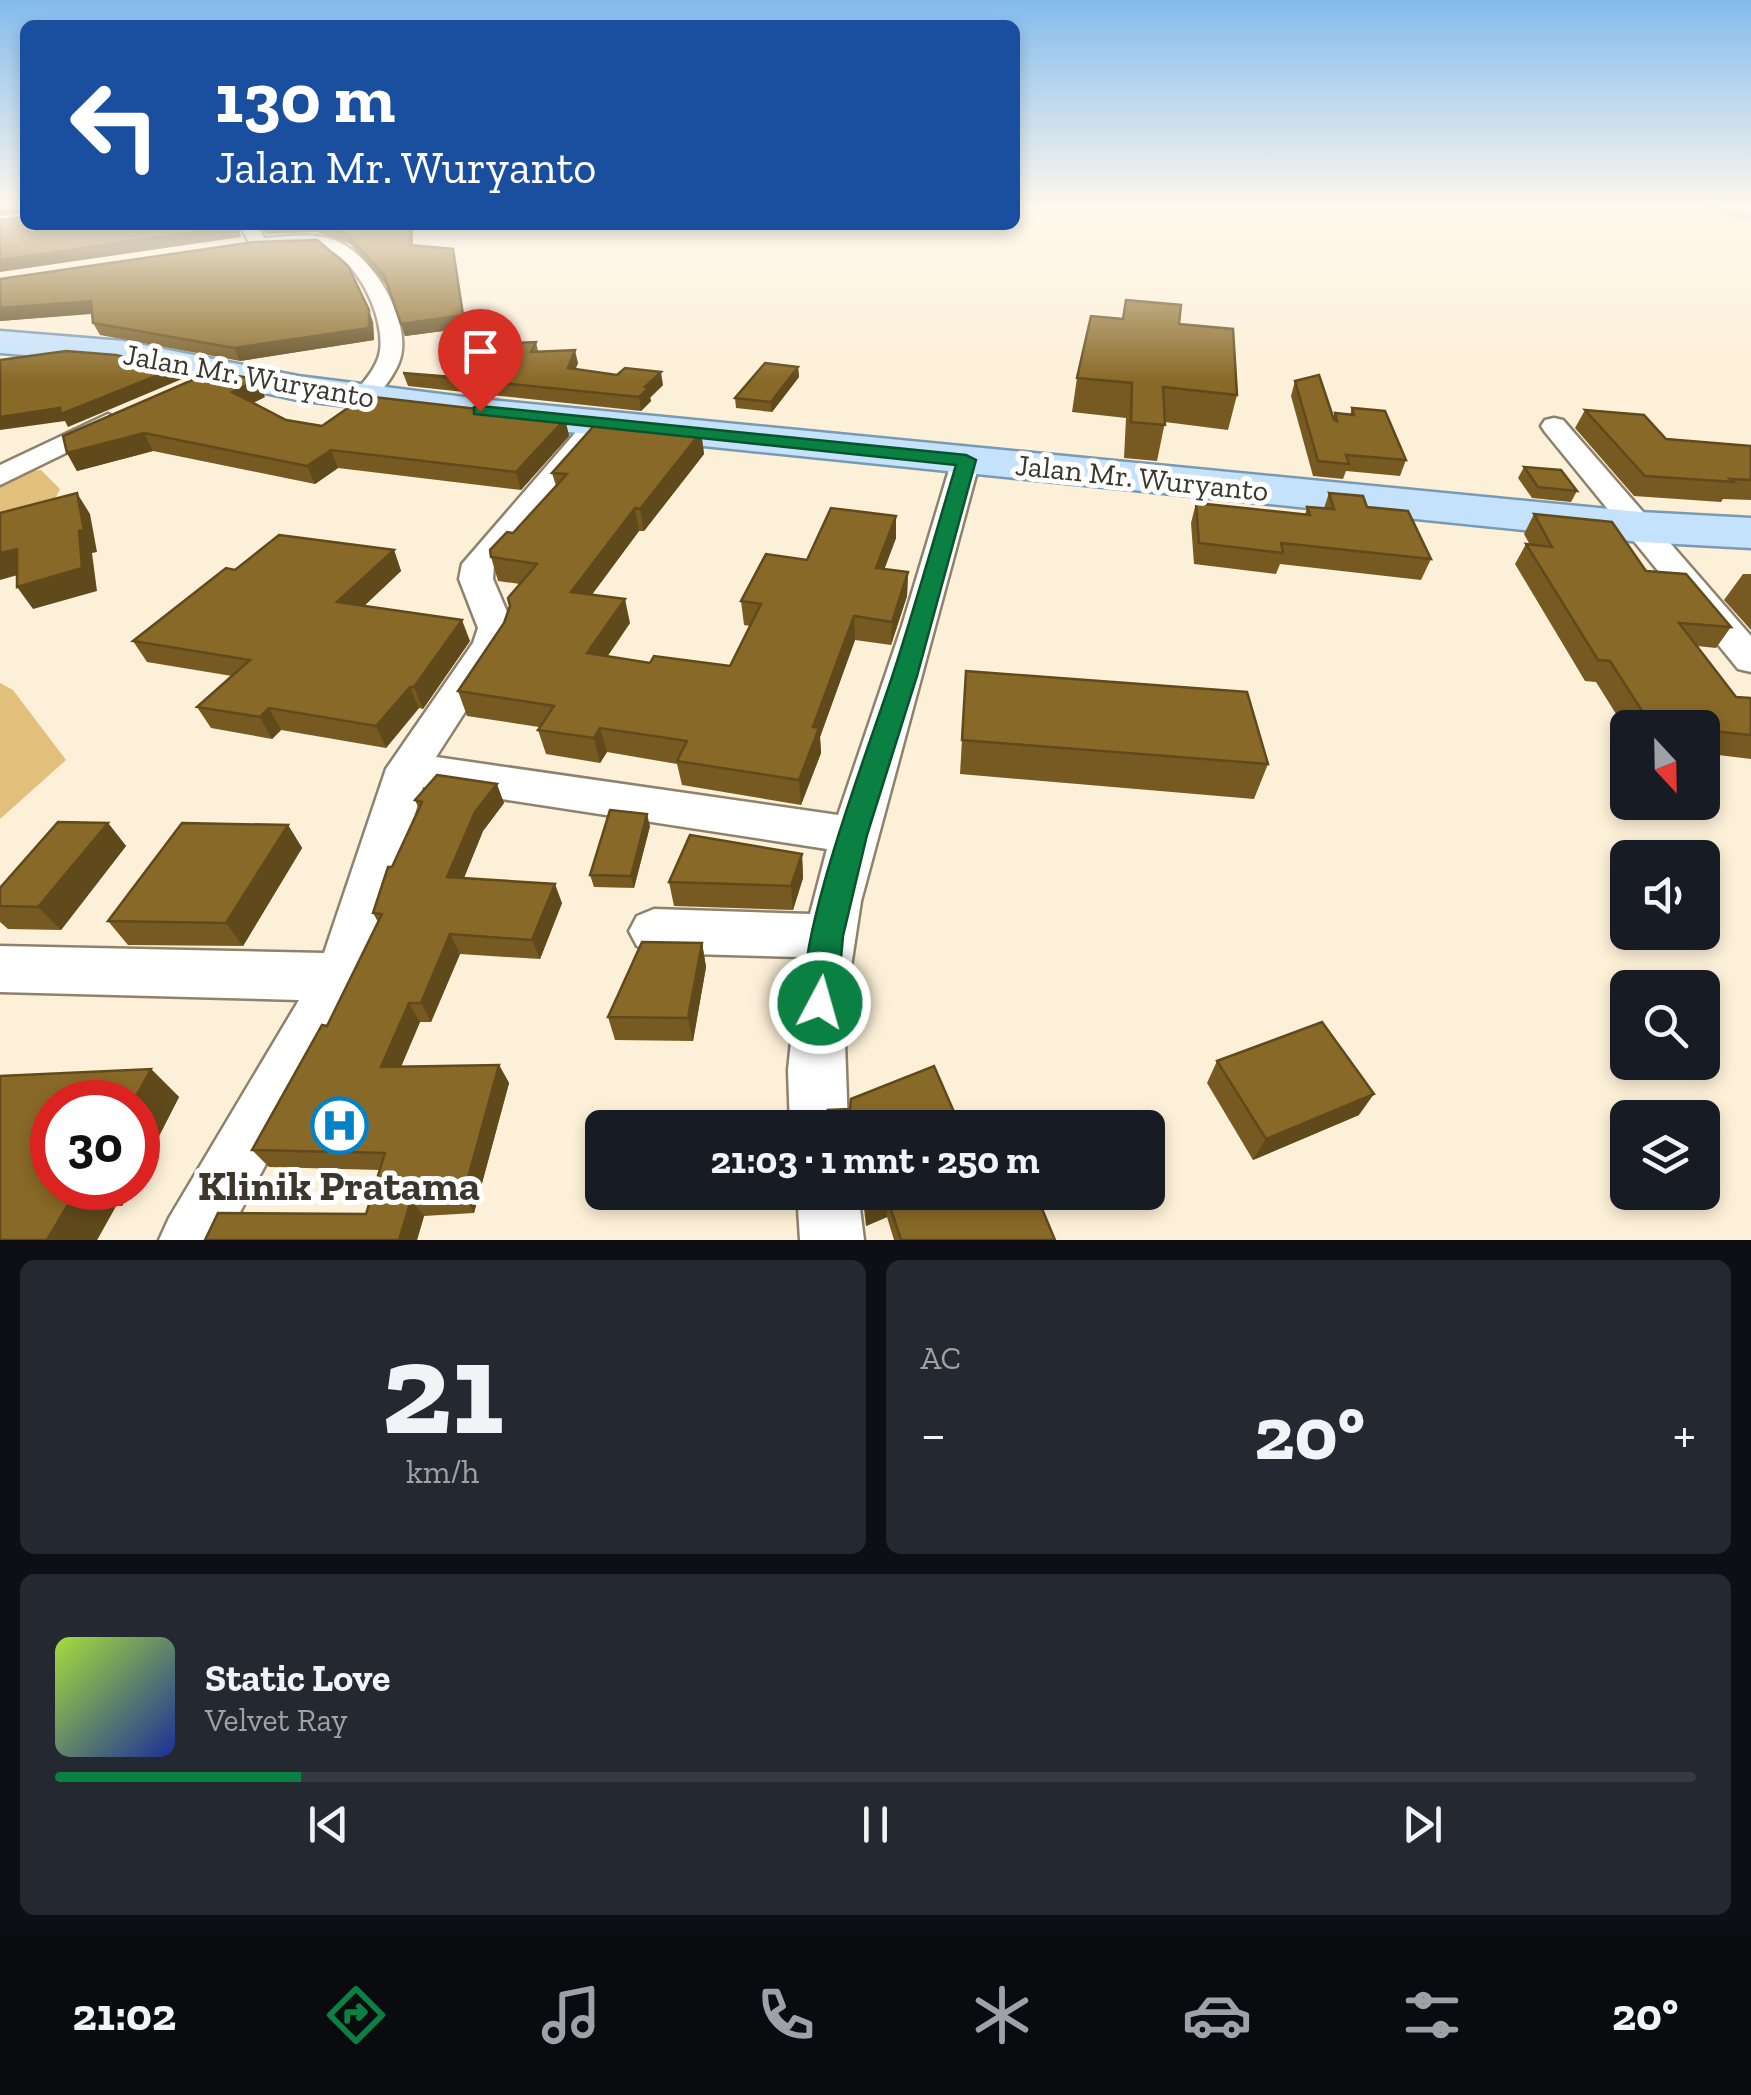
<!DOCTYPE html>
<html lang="id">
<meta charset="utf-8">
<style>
:root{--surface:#171b24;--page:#242831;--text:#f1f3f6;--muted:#9ea1a6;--line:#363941;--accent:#0b8043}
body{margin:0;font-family:"Zilla Slab",serif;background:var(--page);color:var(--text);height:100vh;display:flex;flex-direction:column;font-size:38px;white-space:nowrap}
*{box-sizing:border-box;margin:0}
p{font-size:32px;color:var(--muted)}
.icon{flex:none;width:55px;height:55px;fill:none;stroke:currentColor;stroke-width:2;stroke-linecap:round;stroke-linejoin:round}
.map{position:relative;height:1240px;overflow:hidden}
.sheet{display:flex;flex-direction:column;gap:20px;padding:20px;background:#0d0f14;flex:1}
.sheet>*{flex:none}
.hud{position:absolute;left:20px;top:20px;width:1000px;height:210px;border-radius:15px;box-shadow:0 5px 15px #0003;background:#1a4fa0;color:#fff;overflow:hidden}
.needle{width:65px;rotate:158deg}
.tools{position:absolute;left:1610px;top:710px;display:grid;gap:20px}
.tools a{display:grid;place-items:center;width:110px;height:110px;border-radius:15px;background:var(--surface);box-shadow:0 5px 15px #0003;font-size:50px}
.speed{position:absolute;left:30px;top:1080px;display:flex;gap:20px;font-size:50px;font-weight:700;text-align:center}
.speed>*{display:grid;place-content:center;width:130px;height:130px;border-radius:50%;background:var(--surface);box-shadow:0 5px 15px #0003;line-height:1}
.speed .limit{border:15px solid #d22;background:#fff;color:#111}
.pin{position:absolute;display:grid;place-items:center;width:85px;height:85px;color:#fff;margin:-102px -42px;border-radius:50% 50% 50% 0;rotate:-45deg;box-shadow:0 0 10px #0007}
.pin .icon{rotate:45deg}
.me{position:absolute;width:110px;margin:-55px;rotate:6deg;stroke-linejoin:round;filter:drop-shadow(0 0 8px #0008)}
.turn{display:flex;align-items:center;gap:35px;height:210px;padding:0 30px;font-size:45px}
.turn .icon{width:130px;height:130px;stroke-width:2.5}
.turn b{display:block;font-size:70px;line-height:85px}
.big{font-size:75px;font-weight:800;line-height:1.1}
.sheet .widget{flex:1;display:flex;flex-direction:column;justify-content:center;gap:15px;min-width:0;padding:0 35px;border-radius:15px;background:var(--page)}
.sheet .dial{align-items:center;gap:0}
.dial b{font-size:130px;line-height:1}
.song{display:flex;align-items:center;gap:30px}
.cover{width:120px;height:120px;border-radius:15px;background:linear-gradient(135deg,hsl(80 70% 55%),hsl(230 70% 35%))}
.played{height:10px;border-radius:5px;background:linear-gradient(90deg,var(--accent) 15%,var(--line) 15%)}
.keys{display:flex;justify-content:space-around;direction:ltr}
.heat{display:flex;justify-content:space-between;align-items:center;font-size:55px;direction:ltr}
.sheet .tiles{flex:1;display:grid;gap:20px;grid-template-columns:1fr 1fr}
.widget:last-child{grid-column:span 2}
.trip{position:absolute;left:585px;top:1110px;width:580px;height:100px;border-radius:15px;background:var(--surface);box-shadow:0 5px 15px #0003;font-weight:800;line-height:100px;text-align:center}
.dock{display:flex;height:160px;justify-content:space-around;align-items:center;background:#090b0e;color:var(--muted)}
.dock .icon{width:70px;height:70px}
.dock .current{color:var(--accent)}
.dock b{font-size:45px;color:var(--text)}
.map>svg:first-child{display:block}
.green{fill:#e3bf7c}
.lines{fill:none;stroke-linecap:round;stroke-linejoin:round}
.stream{stroke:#8bc6f7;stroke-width:6}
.street-casing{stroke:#8e826c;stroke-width:5}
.primary-casing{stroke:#7a9ab2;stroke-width:5}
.street{fill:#fff;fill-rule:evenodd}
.primary{fill:#c4e2fc;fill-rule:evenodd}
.wall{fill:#765a22}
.shaded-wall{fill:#604a1b}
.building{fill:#896927;stroke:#604a1b;stroke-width:2.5}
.route{fill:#0b8043;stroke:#07532c;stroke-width:2.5}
.labels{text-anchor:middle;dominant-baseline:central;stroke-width:10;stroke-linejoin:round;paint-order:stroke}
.far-street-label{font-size:30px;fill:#3c372d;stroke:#fff}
.near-poi-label{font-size:42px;font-weight:bold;fill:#3c372d;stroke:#fff}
</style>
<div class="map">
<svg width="1751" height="1240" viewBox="0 0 1751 1240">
<rect width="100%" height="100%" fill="#fdf0d8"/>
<!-- green -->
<g class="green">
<path d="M41,470l19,19 -8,17 -52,20v-41l20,-13z"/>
<path d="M0,683l13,7 53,70 -66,59z"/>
</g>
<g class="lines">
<!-- stream -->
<path class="stream" d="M1705,207l46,11"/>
<defs>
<g id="street">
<path d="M240,225h18l6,13c23,-1 48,-6 70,2 37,13 76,77 67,116 -4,17 -18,32 -28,46h-18l-3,-5c10,-14 25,-28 28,-46 5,-34 -23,-94 -58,-104 -23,-6 -48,5 -70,1z"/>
<path d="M108,414l13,8 -4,6 -117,57v-20z"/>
<path d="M1554,418l9,2 188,216v36l-13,-3 -193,-237 -4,-6 4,-6z"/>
<path d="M585,430l13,8 -104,127 -1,14 21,49 -6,17 -72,112 402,58 64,-189 50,-166 14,-8 14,8 -119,441 -17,112 4,115h-58l-2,-58 12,-113 -146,-4 -17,-7 -8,-15 8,-15 17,-7 156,5 17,-65 -404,-62 -56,190 -142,263h-66l10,-22 130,-218 -299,-8v-46l324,7 62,-184 87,-126 5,-15 -19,-49 3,-15 114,-132z"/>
<path d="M797,1192h61l6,48h-64z"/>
</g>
<path id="primary" d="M0,331l123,10 175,35 182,23 1160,113 111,6v30l-111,-6 -1160,-119 -182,-23 -175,-37 -123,-10z"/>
</defs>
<!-- street casing -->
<use href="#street" class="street-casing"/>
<!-- primary casing -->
<use href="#primary" class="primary-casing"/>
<!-- street -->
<use href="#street" class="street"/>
<!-- primary -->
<use href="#primary" class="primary"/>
</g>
<!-- wall -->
<g class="wall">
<path d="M260,225h152l1,21 40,3 13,79 -61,8 -17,-49 -38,-43 -33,-12 -51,2z"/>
<path d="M0,279l373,43 1,18 -134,21 -140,-26 -7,-12 -1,-9 -92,7z"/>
<path d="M1179,324l58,71 -9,35 -63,-8 -8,39 -33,-3 2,-40 -54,-6 5,-34z"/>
<path d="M536,342l2,9 40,12 -3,6 88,16 -13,13 1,3 -10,10 -233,-25 -5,-13 51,4z"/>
<path d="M798,367l1,10 -27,35 -36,-4 -1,-10z"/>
<path d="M1295,381l38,37 2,-5 15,2 2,-7 54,52 -6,16 -54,-5 -3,8 -30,-3 -22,-80z"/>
<path d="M265,397l-12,6 33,17 36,6 243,-7 4,17 -48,54 -183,-22 -23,16 -162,-33 -76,20 -10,-18z"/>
<path d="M1585,410l81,29 85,7v54l-28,-1 -2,3 -87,-6 -59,-68z"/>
<path d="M607,419l1,4 93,9 3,22 -60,77h-5l-47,63 38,29 -23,33 43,7 80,3 20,-40 -6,-1 -3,-24 66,-41 89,-44v22l-12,31 24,3 -1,24 -16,49 -36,-5 -35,97 1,16 -20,52 -119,-20 -5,-21 -70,-12 -7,11 -54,-9 -8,-24 1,-3 -72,-11 -9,-25 46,-68 16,-39 -22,-3 -7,-24 65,-71 -4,-13z"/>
<path d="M1524,467l53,24 -6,11 -39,-4 -14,-20z"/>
<path d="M1329,493l38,14 64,52 -10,21 -141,-16 -4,10 -82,-10 -3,-41 5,-20 109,12 2,-8 17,1z"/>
<path d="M1534,514l112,57 85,56 -15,21 -19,-2 39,51 15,1v61l-49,-6v-25h-74v5l-32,-51 -11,-1 -70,-117 11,-20 4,1 -6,-11z"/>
<path d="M394,550l7,21 -37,35 106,35 -47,68 -4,-1 -33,40 -105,-18 -9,9 -61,-11 -14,-21 35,-31 -85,-14 -14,-21 102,-71z"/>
<path d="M1743,574h8v56l-27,-30z"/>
<path d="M966,671l302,93 -14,35 -294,-25z"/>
<path d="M415,800l89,3 -21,28 -19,47 98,25 -22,56 -80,-5 -29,68h-11l-19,45 98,-2 10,18 -35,130 -50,3 -7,24h-212l161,-26 14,-44 -111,-3 -17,-17 75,-124 51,-104 -5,-9 19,-46 27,-58z"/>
<path d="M108,823l18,23 -65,84 -53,-1 -8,-7v-34z"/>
<path d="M288,825l14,23 -59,98 -115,-1 -20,-24z"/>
<path d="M650,826l-16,62 -40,-1 -4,-12z"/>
<path d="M802,854l1,24 -10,32 -119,-4 -5,-24z"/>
<path d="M702,943l4,24 -13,74 -78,-1 -7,-23z"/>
<path d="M1217,1061l142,54 -106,45 -46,-77z"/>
<path d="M151,1069l28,28 -41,80v-75h-86v86h80l-10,18h-6l-19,34h-97v-164z"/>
<path d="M862,1192h128l5,12 60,36h-161l-7,-23 -21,9z"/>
</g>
<!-- shaded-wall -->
<g class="shaded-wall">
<path d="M0,207h25v5l-25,4z"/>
<path d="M237,225h1l3,12 -241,35v-12z"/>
<path d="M410,225h2l1,5v26l-3,-11z"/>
<path d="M453,249l13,79 -61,8 -4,-12z"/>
<path d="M0,300l91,1 6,12 -97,8z"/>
<path d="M369,310l4,12 1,18 -134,21 -6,-13z"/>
<path d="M575,350l3,13 -7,18 -3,-13z"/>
<path d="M798,367l1,10 -27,35 -1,-10z"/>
<path d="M176,368l6,11 -114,48 -3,-6 -65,9v-13z"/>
<path d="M661,372l2,13 -13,12 1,4 -10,10 -2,-14 6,-10z"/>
<path d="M258,380l7,17 -25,12 -8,-17z"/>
<path d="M565,419l4,17 -48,54 -5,-18z"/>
<path d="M701,432l3,22 -60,77 -4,-22z"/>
<path d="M144,433l9,18 -76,20 -10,-18z"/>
<path d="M331,450l7,18 -23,16 -8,-18z"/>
<path d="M77,493l13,21 7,38 -5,1 5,38 -64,18 -16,-22 62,-56z"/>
<path d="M635,508l4,23 -62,84 -6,-23z"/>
<path d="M896,516v22l-20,54v-24z"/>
<path d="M17,549l15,22 -32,9v-27z"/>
<path d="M394,550l7,21 -55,52 -9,-21z"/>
<path d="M908,572l-1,24 -16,49 1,-23z"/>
<path d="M625,599l5,24 -37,55 -6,-25z"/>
<path d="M854,616l1,24 -35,97 1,16 -20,52 -2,-25 14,-53z"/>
<path d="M462,620l8,21 -47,68 -9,-22z"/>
<path d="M410,687l9,21 -33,40 -10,-22z"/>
<path d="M269,708l12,22 -9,9 -12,-22z"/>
<path d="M600,728l7,24 -7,11 -6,-25z"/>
<path d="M497,784l7,19 -21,28 -27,66 -9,-20 28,-65z"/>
<path d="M647,814l3,12 -16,62 -3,-12z"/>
<path d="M108,823l18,23 -65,84 -23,-23z"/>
<path d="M288,825l14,23 -59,98 -17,-23z"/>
<path d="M802,854l1,24 -10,32 -2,-24z"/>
<path d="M555,884l7,19 -22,56 -8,-19z"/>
<path d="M450,934l10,20 -29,68 -10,-19z"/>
<path d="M702,943l4,24 -13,74 -5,-23z"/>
<path d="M409,1003l11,19 -27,63 -12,-18z"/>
<path d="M499,1065l10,18 -35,130 -11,-17z"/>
<path d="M151,1069l28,28 -41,80v-75h-5z"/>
<path d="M1374,1094l-15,21 -106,45 13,-21z"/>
<path d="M78,1188h14l24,18 -19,34h-50z"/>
<path d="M99,1188h33l-10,18z"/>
<path d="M887,1197v20l-21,9v-20z"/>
<path d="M411,1200l13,16 -7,24h-18z"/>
</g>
<!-- building -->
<g class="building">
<path d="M22,207h3v18h212v1l-237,34v-40l22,-3z"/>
<path d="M322,225h88v20l43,4 10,66 -62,9 -17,-49 -37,-41z"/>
<path d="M317,240l31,26 21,44v18l-135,20 -141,-25 -2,-22 -91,7v-29l254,-37z"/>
<path d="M1126,300l55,5 -2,19 54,5 4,66 -74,-8 2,38 -34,-3 1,-39 -55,-5 14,-62 32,3z"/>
<path d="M536,342l-5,10 44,-2 -7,18 49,7 8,-7 36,4 -16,15 4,1 -10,9 -236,-24 51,4 15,-32z"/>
<path d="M66,351l50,4 60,13 -115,46 -1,-6 -60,9v-57z"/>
<path d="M765,363l33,4 -27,35 -36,-4z"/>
<path d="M213,371l45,9 -26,12 54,28 36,6 43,-30 200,23 -49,53 -185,-22 -24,16 -163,-33 -77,20 -4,-17z"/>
<path d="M1319,375l15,45 3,1 -2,-8 19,2 -2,-7 33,3 21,49 -60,-5 3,9 -31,-3 -23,-80z"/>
<path d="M1585,410l59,5 22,24 85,7v34l-21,-1 4,3 -89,-6z"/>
<path d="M600,419h7l-3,3 97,10 -61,77 -5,-1 -64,84 54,7 -38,54 63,10 4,-7 76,10 31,-62 -20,-3 25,-47 41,6 24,-52 65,8 -20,52 32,4 -16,50 -38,-6 -41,111 6,1 -20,52 -122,-19 10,-20 -87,-13 -6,10 -56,-8 16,-24 -96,-15 46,-68 6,-17 -2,-8 29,-34 -46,-7 -1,-7 17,-18 6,1 54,-59 -15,-1z"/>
<path d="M1524,467l37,3 16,21 -39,-4z"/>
<path d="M77,493l7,37 -5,1 3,37 -65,19v-38l-17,4v-40z"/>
<path d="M1329,493l34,3 4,11 41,4 23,48 -150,-16 2,10 -84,-10 -3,-40 114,12 -3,-8 27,2z"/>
<path d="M1534,514l78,8 34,49 40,3 45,53 -52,-4 57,74 15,1v37l-49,-5v-2h-49l-43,-67 -12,-1 -72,-116 26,3z"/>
<path d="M279,535l115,15 -57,52 125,18 -48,67h-4l-34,39 -107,-18 -9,9 -63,-10 53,-47 -117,-19 93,-73 9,2z"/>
<path d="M966,671l281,21 21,72 -306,-24z"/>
<path d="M437,775l60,9 -22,28 -28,65 108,7 -23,56 -82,-6 -29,69h-12l-28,64 118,-2 -36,131 -52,4 -12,40h-194l13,-27 148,1 19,-61 -133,-3 70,-125 5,1 55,-112 -9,-1 15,-46h4l30,-65 -7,-2z"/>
<path d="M610,810l37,4 -16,62 -41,-1z"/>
<path d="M58,822l50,1 -70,84 -38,-1v-18z"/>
<path d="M182,823l106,2 -62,98 -118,-2z"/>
<path d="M690,835l112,19 -11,32 -122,-4z"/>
<path d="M642,942l60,1 -14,75 -80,-1z"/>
<path d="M1322,1022l52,72 -108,45 -49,-78z"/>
<path d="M934,1066l27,62h-127l-6,-18 22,-1 1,-10z"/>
<path d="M151,1069l-18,33h-81v86h26l-31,52h-47v-164z"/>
<path d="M864,1192h126l5,12 31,-12h9l20,48h-154l-14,-43 -21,9z"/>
</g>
<!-- sky -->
<linearGradient id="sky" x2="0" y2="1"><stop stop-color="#83bbee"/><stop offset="0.54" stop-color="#fef8ed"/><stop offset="1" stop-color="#fef8ed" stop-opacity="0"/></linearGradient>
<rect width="1751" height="381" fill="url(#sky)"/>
<!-- route -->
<path class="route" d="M480,406l486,49 10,5 -59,216 -50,159 -24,101 -6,67 -5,11 -12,5 -12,-5c-23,-51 64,-275 84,-337 23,-70 43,-142 64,-212l-482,-51v-7z"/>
<!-- icons -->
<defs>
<symbol id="hospital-ring" viewBox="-11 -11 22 22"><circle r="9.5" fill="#fff" stroke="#0181c9" stroke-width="1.5"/><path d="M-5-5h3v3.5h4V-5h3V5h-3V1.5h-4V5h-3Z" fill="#0181c9"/></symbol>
</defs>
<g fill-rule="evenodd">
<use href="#hospital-ring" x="308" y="1094" width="63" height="63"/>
</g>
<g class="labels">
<!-- far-street labels -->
<g class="far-street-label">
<text transform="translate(249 376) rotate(10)">Jalan Mr. Wuryanto</text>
<text transform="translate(1142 478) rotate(6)">Jalan Mr. Wuryanto</text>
</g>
<!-- near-poi labels -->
<g class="near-poi-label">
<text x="339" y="1185">Klinik Pratama</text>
</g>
</g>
</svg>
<div class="tools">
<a><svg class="needle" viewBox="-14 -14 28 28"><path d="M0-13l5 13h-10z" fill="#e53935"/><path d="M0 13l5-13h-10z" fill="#9ea1a6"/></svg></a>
<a><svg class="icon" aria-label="sound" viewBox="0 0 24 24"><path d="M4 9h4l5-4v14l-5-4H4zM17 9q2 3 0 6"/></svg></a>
<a><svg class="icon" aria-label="search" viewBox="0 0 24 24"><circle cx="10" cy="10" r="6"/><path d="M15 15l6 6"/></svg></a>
<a><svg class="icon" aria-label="layers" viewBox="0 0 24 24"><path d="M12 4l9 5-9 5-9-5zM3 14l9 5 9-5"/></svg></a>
</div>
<div class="speed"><div class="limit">30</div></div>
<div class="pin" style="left:480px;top:411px;background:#d93025"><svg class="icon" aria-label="arrive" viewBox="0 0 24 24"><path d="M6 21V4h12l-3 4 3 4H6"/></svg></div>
<svg class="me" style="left:820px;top:1003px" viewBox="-20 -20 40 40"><circle r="17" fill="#0b8043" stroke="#fff" stroke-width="3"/><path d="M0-11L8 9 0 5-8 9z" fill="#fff"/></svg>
<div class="trip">21:03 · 1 mnt · 250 m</div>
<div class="hud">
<div class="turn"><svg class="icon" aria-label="left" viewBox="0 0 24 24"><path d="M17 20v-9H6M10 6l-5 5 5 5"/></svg><div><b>130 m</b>Jalan Mr. Wuryanto</div></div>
</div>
</div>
<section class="sheet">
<div class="tiles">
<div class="widget dial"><b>21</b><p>km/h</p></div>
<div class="widget"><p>AC</p>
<div class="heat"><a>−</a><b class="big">20°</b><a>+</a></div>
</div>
<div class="widget">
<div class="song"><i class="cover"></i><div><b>Static Love</b><p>Velvet Ray</p></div></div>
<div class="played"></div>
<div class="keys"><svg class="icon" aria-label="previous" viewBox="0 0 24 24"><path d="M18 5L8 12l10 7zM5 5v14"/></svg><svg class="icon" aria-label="pause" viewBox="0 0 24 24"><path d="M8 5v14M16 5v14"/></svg><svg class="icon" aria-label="next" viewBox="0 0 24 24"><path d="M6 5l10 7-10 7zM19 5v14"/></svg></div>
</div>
</div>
</section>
<nav class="dock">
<b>21:02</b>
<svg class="icon current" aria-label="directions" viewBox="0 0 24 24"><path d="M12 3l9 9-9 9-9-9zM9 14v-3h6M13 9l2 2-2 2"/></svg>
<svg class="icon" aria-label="music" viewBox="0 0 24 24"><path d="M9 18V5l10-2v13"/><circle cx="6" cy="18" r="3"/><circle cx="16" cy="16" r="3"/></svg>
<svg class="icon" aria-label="phone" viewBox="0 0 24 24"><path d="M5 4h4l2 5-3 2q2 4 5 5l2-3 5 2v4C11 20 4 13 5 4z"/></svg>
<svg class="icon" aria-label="climate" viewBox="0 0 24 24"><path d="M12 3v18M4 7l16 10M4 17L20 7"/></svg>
<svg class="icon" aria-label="car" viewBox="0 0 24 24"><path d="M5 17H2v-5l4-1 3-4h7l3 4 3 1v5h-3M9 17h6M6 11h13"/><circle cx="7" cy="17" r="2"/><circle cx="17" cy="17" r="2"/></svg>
<svg class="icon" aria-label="filters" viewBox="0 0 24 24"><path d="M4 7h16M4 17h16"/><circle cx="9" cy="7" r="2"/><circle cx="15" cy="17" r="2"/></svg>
<b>20°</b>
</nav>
